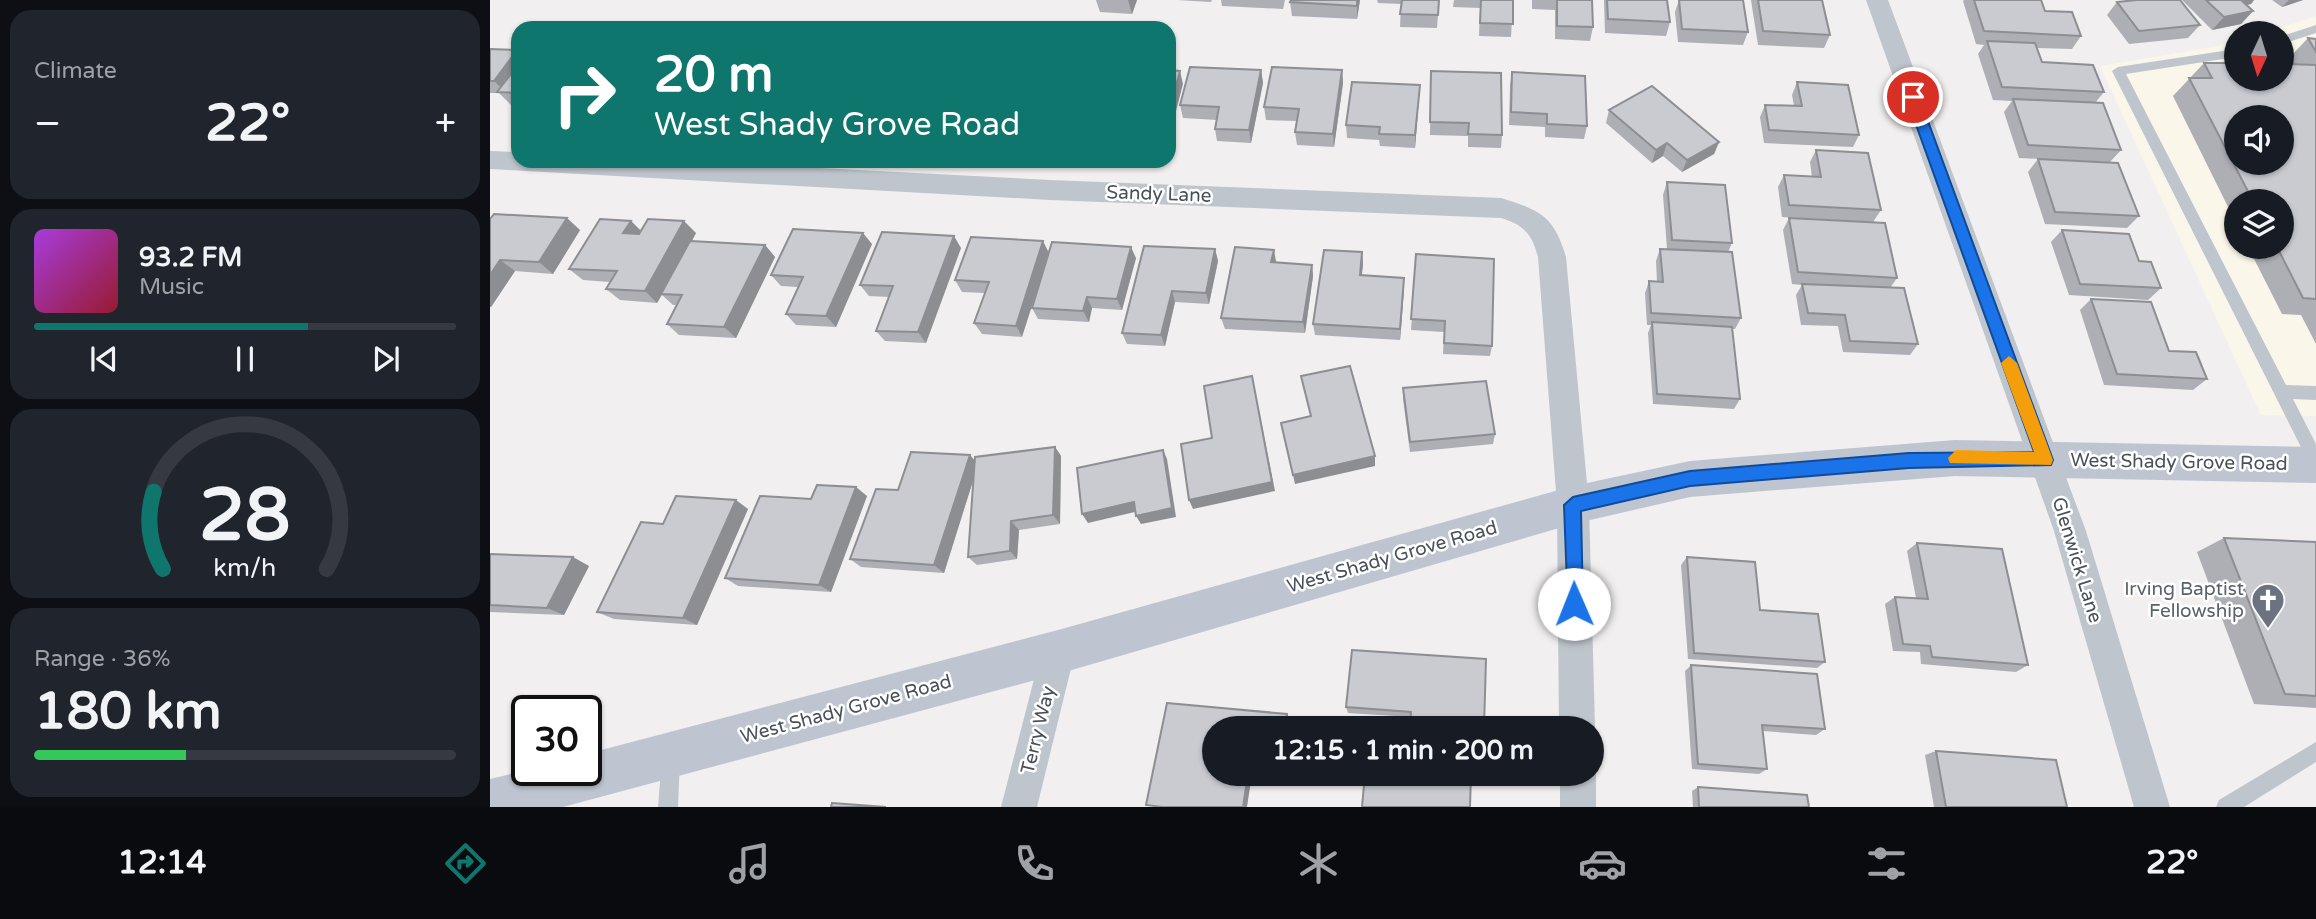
<!DOCTYPE html>
<meta charset="utf-8">
<style>
:root{--surface:#171b24;--page:#20242c;--text:#f1f3f6;--muted:#9ea1a6;--line:#363941;--accent:#0f766e}
body{margin:0;font-family:"Varela Round",sans-serif;background:var(--page);color:var(--text);height:100vh;display:flex;flex-direction:column;font-size:26px;white-space:nowrap}
*{box-sizing:border-box;margin:0}
p{font-size:23px;color:var(--muted)}
.icon{flex:none;width:38px;height:38px;fill:none;stroke:currentColor;stroke-width:2;stroke-linecap:round;stroke-linejoin:round}
.map{position:relative;flex:1;overflow:hidden}
.sheet{display:flex;flex-direction:column;gap:10px;padding:10px;background:#0d0f14;width:490px}
.sheet>*{flex:none}
.top-card{position:absolute;left:21px;top:21px;width:665px;height:147px;border-radius:21px;box-shadow:0 2px 5px #0004;background:#0f766e;color:#fff;overflow:hidden}
.needle{width:46px;rotate:184deg}
.fabs{position:absolute;left:1734px;top:21px;display:grid;gap:14px}
.fabs a{display:grid;place-items:center;width:70px;height:70px;border-radius:50%;background:var(--surface);box-shadow:0 2px 5px #0004;font-size:35px}
.speed{position:absolute;left:21px;top:695px;display:flex;gap:14px;font-size:35px;font-weight:700;text-align:center}
.speed>*{display:grid;place-content:center;width:91px;height:91px;border-radius:50%;background:var(--surface);box-shadow:0 2px 5px #0004;line-height:1}
.speed .limit{border:4px solid #111;border-radius:10px;background:#fff;color:#111}
.pin{position:absolute;display:grid;place-items:center;width:60px;height:60px;color:#fff;margin:-30px;border:4px solid #fff;border-radius:50%;box-shadow:0 2px 7px #0007}
.me{position:absolute;width:77px;margin:-38px;rotate:359deg;stroke-linejoin:round;filter:drop-shadow(0 0 5px #0008)}
.turn{display:flex;align-items:center;gap:24px;height:147px;padding:0 28px;font-size:32px}
.turn .icon{width:91px;height:91px;stroke-width:2.5}
.turn b{display:block;font-size:49px;line-height:60px}
.big{font-size:52px;font-weight:800;line-height:1.1}
.sheet .widget{flex:1;display:flex;flex-direction:column;justify-content:center;gap:10px;min-width:0;padding:0 24px;border-radius:21px;background:var(--page)}
.sheet .dial{align-items:center;gap:0}
.dial svg{height:182px;overflow:visible;fill:none;stroke:var(--line);stroke-width:7;stroke-linecap:round;text-anchor:middle}
.dial text{fill:var(--text);stroke:none}
.song{display:flex;align-items:center;gap:21px}
.cover{width:84px;height:84px;border-radius:10px;background:linear-gradient(135deg,hsl(280 70% 55%),hsl(350 70% 35%))}
.played{height:7px;border-radius:4px;background:linear-gradient(90deg,var(--accent) 65%,var(--line) 65%)}
.keys{display:flex;justify-content:space-around;direction:ltr}
.heat{display:flex;justify-content:space-between;align-items:center;font-size:38px;direction:ltr}
.charge{height:10px;border-radius:5px;background:linear-gradient(90deg,#34c759 36%,var(--line) 0)}
.trip{position:absolute;left:712px;top:716px;width:402px;height:70px;border-radius:35px;background:var(--surface);box-shadow:0 2px 5px #0004;font-weight:800;line-height:70px;text-align:center}
.tab-bar{display:flex;height:112px;justify-content:space-around;align-items:center;background:#090b0e;color:var(--muted)}
.tab-bar .icon{width:49px;height:49px}
.tab-bar .selected{color:var(--accent)}
.tab-bar b{font-size:32px;color:var(--text)}
main{display:flex;flex:1;min-height:0}
.map>svg:first-child{display:block}
.commercial{fill:#faf7ea;fill-rule:evenodd}
.lines{fill:none;stroke-linecap:round;stroke-linejoin:round}
.lane{fill:#bfc5cc;fill-rule:evenodd}
.street{fill:#bfc5cc;fill-rule:evenodd}
.secondary{fill:#bfc5d0;fill-rule:evenodd}
.wall{fill:#adafb4}
.shaded-wall{fill:#8d8e92}
.building{fill:#c9cbd1;stroke:#8d8e92;stroke-width:2;fill-rule:evenodd}
.route{fill:#1a73e8;stroke:#114b97;stroke-width:2}
.slow{fill:#f59e0b}
.labels{text-anchor:middle;dominant-baseline:central;stroke-width:5;stroke-linejoin:round;paint-order:stroke}
.street-label{font-size:19px;fill:#49505a;stroke:#fff}
.worship-label{font-size:19px;fill:#5b616d;stroke:#fff;text-anchor:end}
</style>
<main>
<section class="sheet">
<div class="widget"><p>Climate</p>
<div class="heat"><a>−</a><b class="big">22°</b><a>+</a></div>
</div>
<div class="widget">
<div class="song"><i class="cover"></i><div><b>93.2 FM</b><p>Music</p></div></div>
<div class="played"></div>
<div class="keys"><svg class="icon" aria-label="previous" viewBox="0 0 24 24"><path d="M18 5L8 12l10 7zM5 5v14"/></svg><svg class="icon" aria-label="pause" viewBox="0 0 24 24"><path d="M8 5v14M16 5v14"/></svg><svg class="icon" aria-label="next" viewBox="0 0 24 24"><path d="M6 5l10 7-10 7zM19 5v14"/></svg></div>
</div>
<div class="widget dial"><svg viewBox="0 0 100 80">
<path d="M14 69A42 42 0 1 1 86 69"/>
<path d="M14 69A42 42 0 0 1 10 35" stroke="#0f766e"/>
<text x="50" y="56" font-size="32" font-weight="700">28</text>
<text x="50" y="72" font-size="11">km/h</text>
</svg></div>
<div class="widget"><p>Range · 36%</p><b class="big">180 km</b><div class="charge"></div></div>
</section>
<div class="map">
<svg width="1826" height="807" viewBox="0 0 1826 807">
<rect width="100%" height="100%" fill="#f1efef"/>
<!-- commercial -->
<path class="commercial" d="M1826,16v400l-55,-1 -161,-349 136,-23v36h46v-46h-17zM1746,117h46v46h-46zM1746,201h46v46h-46z"/>
<g class="lines">
<!-- lane -->
<g class="lane">
<path d="M1826,25v8l-34,11v-8z"/>
<path d="M1746,49v8l-110,17 160,311 30,1v14l-23,-1 23,45v23l-6,-2 -198,-394 6,-4z"/>
<path d="M1826,742v20l-72,45h-28l3,-7z"/>
<path d="M181,748l7,2 2,7 -2,50h-20l4,-50 2,-7z"/>
</g>
<!-- street -->
<g class="street">
<path d="M1376,0h22l198,531 84,276h-36l-80,-276z"/>
<path d="M0,151l28,1v9h170l362,19 451,18c39,12 53,18 65,59l23,248 6,223 -3,5v-5h-33l-2,-223 -19,-248c-6,-23 -14,-32 -37,-39l-451,-18 -560,-31z"/>
<path d="M568,635l12,5 5,12 -38,155h-36l40,-155 5,-12z"/>
<path d="M1102,765l4,9v33h-36v-33h32z"/>
</g>
<!-- secondary -->
<path class="secondary" d="M1465,440l361,7v36l-361,-7 -265,21 -117,27 -515,150 -495,133h-73v-28l37,-9h59v-16l472,-124 515,-144 117,-25z"/>
</g>
<!-- wall -->
<g class="wall">
<path d="M606,0h41l-5,14 -32,-2z"/>
<path d="M687,0h35l-1,2z"/>
<path d="M731,0h64l-2,9 -61,-3z"/>
<path d="M870,0l-3,19 -65,-3 -2,-14z"/>
<path d="M887,0h62l-2,28 -37,-1 1,-23 -23,-1z"/>
<path d="M964,0h59l-2,37 -32,-1 1,-28 -27,-1z"/>
<path d="M1042,0h60l1,27 -3,14 -35,-2v-29l-23,-1z"/>
<path d="M1114,0h63l3,22 -4,14 -61,-3z"/>
<path d="M1189,0h64l5,32 -5,13 -65,-3 -3,-30z"/>
<path d="M1261,0h71l8,35 -6,13 -66,-3z"/>
<path d="M1474,0h77l4,11 36,25 -9,13 -35,-1 5,14 62,30 -9,11 26,47 -11,12 -91,-4 -15,-46 8,-11 -19,-1 -15,-46 6,-9 -8,-1 -13,-43z"/>
<path d="M1636,0h54l20,25 -12,13 -59,6 -22,-29 10,-13 9,-1z"/>
<path d="M1692,0h72l-3,4 -5,1 7,6 -12,13 -29,6z"/>
<path d="M1782,0h31l-21,7z"/>
<path d="M1818,38l8,1v305l-15,-29 -19,-1 -34,-67h34v-46h-46v22l-63,-127 31,-33 90,2 -4,-8z"/>
<path d="M0,49l28,2v54h-7l-12,-12h-9z"/>
<path d="M771,70l2,13 -12,60 -34,-2 -2,-12 2,-9 -34,-2 -3,-13z"/>
<path d="M852,70l1,13 -9,64 -37,-2 -2,-13 2,-11 -31,-1 -2,-13z"/>
<path d="M941,71l71,64 -1,13 -33,-1v-11l-38,-1z"/>
<path d="M1022,72l75,54 -3,13 -39,-2v-10l-36,-2 1,-40z"/>
<path d="M1307,82l62,53 -6,12 -89,-4 -4,-26 5,-12 29,1 -2,-11z"/>
<path d="M930,85l-5,63 -35,-2 -1,-6 -32,-2 -1,-13z"/>
<path d="M1119,110l110,32 -5,12 -32,18 -19,-16 -11,7 -46,-40z"/>
<path d="M1326,150l65,60 -8,12 -91,-5 -4,-30 6,-12 28,2 -2,-15z"/>
<path d="M1548,159l101,57 -12,12 -82,-4 -17,-52z"/>
<path d="M1177,182l65,61 -4,9 13,66 -6,11h-3l8,70 -6,10 -81,-5 -5,-71 3,-8h-4l-2,-32 4,-12 8,1 -1,-21 4,-12h7l-4,-54z"/>
<path d="M1299,218l108,60 -7,10 28,56 -8,11 -67,-3 -5,-26 -37,-1 -5,-30 6,-10 -10,-1 -9,-54z"/>
<path d="M0,219l90,11 -27,44 -38,-3 -24,36h-1z"/>
<path d="M141,221l10,10 55,2 -4,8 73,4 10,12 -39,81 -57,-3 -12,-11 9,-19h-3l-11,-10 -5,8 -37,-3 -14,-11 4,-7 -27,-2 -14,-11z"/>
<path d="M1572,230l77,31 22,27 -13,12 -79,-5 -18,-53z"/>
<path d="M481,237l51,100 -40,-3 -8,-11 11,-30 -23,-1 -7,-12z"/>
<path d="M382,244l-36,83 -40,-2 -10,-11 12,-27 -17,-1 -10,-11z"/>
<path d="M471,248l-35,95 -41,-2 -9,-10 13,-34 -20,-1 -9,-11z"/>
<path d="M725,249l3,12 -9,43 -34,-2 -10,44 -38,-2 -5,-11z"/>
<path d="M872,252l1,12 -1,11 42,14 -4,51 -85,-5 -2,-11z"/>
<path d="M926,254l76,92 -2,10 -47,-2 1,-22 -33,-2z"/>
<path d="M646,258l-14,52 -30,-2 -3,14 -51,-3 -6,-11z"/>
<path d="M786,261v2l36,2 1,11 -8,57 -80,-4 -4,-11z"/>
<path d="M1601,299l78,52 38,28 -14,11 -89,-5 -24,-75z"/>
<path d="M913,388l92,46 -2,10 -83,8 -7,-53z"/>
<path d="M565,447l6,9 -1,68 -41,6 -2,29 -40,6 -9,-8 6,-80 -30,96 -83,-6 -11,-8 48,-69 72,-35 5,6z"/>
<path d="M377,496l-36,96 -93,-6 -13,-8 86,-79z"/>
<path d="M258,509l-51,116 -83,-6 -17,-7 66,-88z"/>
<path d="M1734,538l92,4v166l-62,-4 -57,-152z"/>
<path d="M1427,543l111,122 -12,7 -95,-8 -1,-12 -27,-1 -8,-47 10,-7 21,1 -9,-47z"/>
<path d="M0,554l99,12 -25,49 -74,-3z"/>
<path d="M1197,557l73,53 65,52 -8,6 -129,-9 -7,-94z"/>
<path d="M996,659l-75,58 -63,-4 -2,-6z"/>
<path d="M1201,665l134,64 -9,6 -53,-4 4,38 -8,5 -67,-5 -7,-98z"/>
<path d="M1446,751l131,56h-133l-9,-52z"/>
<path d="M1208,787l111,20h-116l-1,-16z"/>
</g>
<!-- shaded-wall -->
<g class="shaded-wall">
<path d="M639,0h8l-5,14 -4,-14z"/>
<path d="M867,0h3l-3,19z"/>
<path d="M1742,0h22l-3,4 -26,5z"/>
<path d="M1799,0h14l-21,7z"/>
<path d="M1763,11l-12,13 -29,6 12,-13z"/>
<path d="M27,50l1,30 -12,12 -12,-11z"/>
<path d="M771,70l2,13 -12,60 -2,-13z"/>
<path d="M852,70l1,13 -9,64 -1,-13z"/>
<path d="M690,71l3,13 -14,54v-27z"/>
<path d="M930,85l-1,13 -4,50v-13z"/>
<path d="M1229,142l-5,12 -32,18 5,-12z"/>
<path d="M1177,143l-4,13 -11,7 4,-13z"/>
<path d="M77,218l13,12 -27,44 -14,-12z"/>
<path d="M141,221l12,12 -7,12 -13,-12z"/>
<path d="M194,221l12,12 -39,70 -12,-12z"/>
<path d="M373,233l9,11 -36,83 -10,-11z"/>
<path d="M464,236l7,12 -35,95 -8,-11z"/>
<path d="M553,241l6,12 -27,84 -6,-11z"/>
<path d="M275,245l10,12 -39,81 -12,-11z"/>
<path d="M641,247l5,11 -14,52 -5,-11z"/>
<path d="M725,249l3,12 -9,43 -3,-11z"/>
<path d="M784,250l2,11 -2,13 -3,-12z"/>
<path d="M872,252l1,12 -3,23v-12z"/>
<path d="M10,260l15,11 -24,36 -1,-1v-31z"/>
<path d="M822,265l1,11 -8,57 -2,-11z"/>
<path d="M914,278v11l-4,51v-11z"/>
<path d="M682,291l3,11 -10,44 -4,-11z"/>
<path d="M597,297l5,11 -3,14 -6,-11z"/>
<path d="M762,376l23,115 -82,18 -4,-9z"/>
<path d="M565,447l6,9 -1,68 -7,-9z"/>
<path d="M673,450l4,9 9,58 -35,7 -5,-8z"/>
<path d="M480,455l8,10 -34,108 -10,-8z"/>
<path d="M885,456v10l-80,18 -2,-9z"/>
<path d="M366,487l11,9 -36,96 -12,-7z"/>
<path d="M246,500l12,9 -51,116 -14,-7z"/>
<path d="M644,502l5,9 -51,12 -6,-9z"/>
<path d="M521,521l8,9 -2,29 -7,-8z"/>
<path d="M83,557l16,9 -25,49 -17,-7z"/>
<path d="M797,714l2,5 -1,9h-3z"/>
<path d="M758,774h4l-5,33h-4z"/>
</g>
<!-- building -->
<g class="building">
<path d="M801,0h66v6l-67,-4z"/>
<path d="M912,0h37l-1,15 -38,-1z"/>
<path d="M991,0h32v24l-33,-1z"/>
<path d="M1067,0h35l1,27 -36,-1z"/>
<path d="M1117,0h60l3,22 -62,-3z"/>
<path d="M1189,0h64l5,32 -66,-3z"/>
<path d="M1268,0h64l8,35 -67,-4z"/>
<path d="M1484,0h67l4,11 27,1 9,24 -97,-5z"/>
<path d="M1647,0h43l20,25 -61,6 -22,-29z"/>
<path d="M1716,0h35l12,11 -29,6z"/>
<path d="M1818,38l8,1v13z"/>
<path d="M1497,41l48,2 7,19 51,3 11,27 -102,-5z"/>
<path d="M0,49l27,1 -23,31h-4z"/>
<path d="M1714,63h32v16h46v-15l34,1v234l-13,-1 -26,-51h5v-46h-29l-64,-123h23zM1746,117h46v46h-46z"/>
<path d="M28,65v28l-21,-1z"/>
<path d="M700,67l71,3 -12,60 -34,-1 4,-22 -39,-2z"/>
<path d="M782,67l70,3 -9,64 -38,-2 4,-23 -35,-2z"/>
<path d="M679,70l11,1 -11,40z"/>
<path d="M941,71l70,2 1,62 -34,-1 1,-11 -39,-1z"/>
<path d="M1022,72l73,4 2,50 -40,-2v-10l-36,-2z"/>
<path d="M862,82l68,3 -5,50 -36,-1 1,-7 -34,-2z"/>
<path d="M1307,82l51,3 11,50 -90,-5 -4,-25 37,1z"/>
<path d="M1162,86l67,56 -32,18 -20,-17 -11,7 -47,-40z"/>
<path d="M1523,99l90,4 18,47 -93,-5z"/>
<path d="M1326,150l52,3 13,57 -92,-5 -5,-30 37,2z"/>
<path d="M1548,159l80,4 21,53 -84,-4z"/>
<path d="M1177,182l58,3 7,58 -60,-3z"/>
<path d="M4,214l73,4 -28,44 -39,-2 -10,15v-56z"/>
<path d="M1299,218l96,5 12,55 -99,-6z"/>
<path d="M110,219l31,2 -8,12 16,1 9,-15 36,2 -39,70 -39,-2 11,-18 -48,-2z"/>
<path d="M303,229l70,4 -37,83 -40,-2 17,-37 -32,-2z"/>
<path d="M1572,230l67,4 10,27 12,1 10,26 -81,-4z"/>
<path d="M392,232l72,4 -36,96 -42,-1 17,-45 -33,-1z"/>
<path d="M481,237l72,4 -27,85 -42,-3 15,-41 -34,-2z"/>
<path d="M200,241l75,4 -41,82 -57,-3 15,-29 -21,-1z"/>
<path d="M562,242l79,5 -14,52 -30,-2 -4,14 -51,-3z"/>
<path d="M654,246l71,3 -9,44 -34,-2 -11,44 -39,-2z"/>
<path d="M745,247l39,3 -3,12 41,3 -9,57 -82,-4z"/>
<path d="M1170,249l72,3 9,66 -90,-5 -2,-32 14,1z"/>
<path d="M834,250l38,2 -2,23 44,3 -4,51 -87,-5z"/>
<path d="M926,254l78,5 -2,87 -48,-3 1,-22 -34,-2z"/>
<path d="M1312,284l102,4 14,56 -68,-3 -5,-26 -37,-2z"/>
<path d="M1601,299l60,3 18,49 27,1 11,27 -90,-5z"/>
<path d="M1162,322l80,5 8,72 -83,-5z"/>
<path d="M860,366l25,90 -82,19 -12,-52 30,-7 -10,-40z"/>
<path d="M762,376l20,106 -83,18 -8,-56 31,-6 -8,-52z"/>
<path d="M996,381l9,53 -85,8 -7,-54z"/>
<path d="M565,447l-2,68 -42,6 -1,30 -42,6 7,-100z"/>
<path d="M673,450l9,58 -36,8 -2,-14 -52,12 -5,-46z"/>
<path d="M421,452l59,3 -36,110 -84,-6 26,-70 22,1z"/>
<path d="M327,485l39,2 -37,98 -94,-7 35,-82 51,3z"/>
<path d="M186,496l60,4 -53,118 -86,-6 44,-90 22,2z"/>
<path d="M1734,538l92,4v154l-31,-2z"/>
<path d="M1427,543l85,6 26,116 -96,-8 -2,-11 -27,-2 -8,-47 33,2z"/>
<path d="M0,554l83,3 -26,51 -57,-3z"/>
<path d="M1197,557l68,5 5,48 58,4 7,48 -131,-9z"/>
<path d="M862,650l134,9 -2,69h-74l1,-16 -65,-5z"/>
<path d="M1201,665l126,9 8,55 -63,-4 5,44 -69,-5z"/>
<path d="M677,703l120,11 -2,14h-71v46h34l-5,33h-81l-16,-2z"/>
<path d="M1446,751l120,9 11,47h-121z"/>
<path d="M875,774h106l-1,33h-108z"/>
<path d="M1208,787l109,8 2,12h-110z"/>
<path d="M342,803l54,4h-55z"/>
</g>
<!-- route -->
<path class="route" d="M1423,93l6,4 134,363 -2,5 -142,3 -219,18 -109,25 2,93 -2,7 -7,2 -6,-2 -4,-106 9,-8 117,-26 219,-18 125,-1 -128,-355z"/>
<!-- slow -->
<path class="slow" d="M1519,356l8,7 36,97 -2,5 -101,-2 -2,-5 8,-8 78,2 -33,-89z"/>
<!-- icons -->
<defs>
<symbol id="church-pin" viewBox="-11 -11 22 30"><path d="M0 17L-7.5 6A9.5 9.5 0 1 1 7.5 6Z" fill="#6b7280" stroke="#fff"/><path d="M-1.2-6h2.4v3.5h3.3v2.4h-3.3V6h-2.4V-.1h-3.3v-2.4h3.3Z" fill="#fff"/></symbol>
</defs>
<g fill-rule="evenodd">
<use href="#church-pin" x="1759" y="581" width="38" height="52"/>
</g>
<g class="labels">
<!-- street labels -->
<g class="street-label">
<text transform="translate(669 194) rotate(2)">Sandy Lane</text>
<text transform="translate(1689 462) rotate(1)">West Shady Grove Road</text>
<text transform="translate(902 557) rotate(-16)">West Shady Grove Road</text>
<text transform="translate(1587 560) rotate(73)">Glenwick Lane</text>
<text transform="translate(356 709) rotate(-15)">West Shady Grove Road</text>
<text transform="translate(548 730) rotate(-76)">Terry Way</text>
</g>
<!-- worship labels -->
<g class="worship-label">
<text x="1754" y="589">Irving Baptist<tspan x="1754" dy="22">Fellowship</tspan></text>
</g>
</g>
</svg>
<div class="fabs">
<a><svg class="needle" viewBox="-14 -14 28 28"><path d="M0-13l5 13h-10z" fill="#e53935"/><path d="M0 13l5-13h-10z" fill="#9ea1a6"/></svg></a>
<a><svg class="icon" aria-label="sound" viewBox="0 0 24 24"><path d="M4 9h4l5-4v14l-5-4H4zM17 9q2 3 0 6"/></svg></a>
<a><svg class="icon" aria-label="layers" viewBox="0 0 24 24"><path d="M12 4l9 5-9 5-9-5zM3 14l9 5 9-5"/></svg></a>
</div>
<div class="speed"><div class="limit">30</div></div>
<div class="pin" style="left:1423px;top:97px;background:#d93025"><svg class="icon" aria-label="arrive" viewBox="0 0 24 24"><path d="M6 21V4h12l-3 4 3 4H6"/></svg></div>
<svg class="me" style="left:1084px;top:604px" viewBox="-20 -20 40 40"><circle r="19" fill="#fff"/><path d="M0-13L10 11 0 6-10 11z" fill="#1a73e8"/></svg>
<div class="trip">12:15 · 1 min · 200 m</div>
<div class="top-card">
<div class="turn"><svg class="icon" aria-label="right" viewBox="0 0 24 24"><path d="M7 20v-9h11M14 6l5 5-5 5"/></svg><div><b>20 m</b>West Shady Grove Road</div></div>
</div>
</div>
</main>
<nav class="tab-bar">
<b>12:14</b>
<svg class="icon selected" aria-label="directions" viewBox="0 0 24 24"><path d="M12 3l9 9-9 9-9-9zM9 14v-3h6M13 9l2 2-2 2"/></svg>
<svg class="icon" aria-label="music" viewBox="0 0 24 24"><path d="M9 18V5l10-2v13"/><circle cx="6" cy="18" r="3"/><circle cx="16" cy="16" r="3"/></svg>
<svg class="icon" aria-label="phone" viewBox="0 0 24 24"><path d="M5 4h4l2 5-3 2q2 4 5 5l2-3 5 2v4C11 20 4 13 5 4z"/></svg>
<svg class="icon" aria-label="climate" viewBox="0 0 24 24"><path d="M12 3v18M4 7l16 10M4 17L20 7"/></svg>
<svg class="icon" aria-label="car" viewBox="0 0 24 24"><path d="M5 17H2v-5l4-1 3-4h7l3 4 3 1v5h-3M9 17h6M6 11h13"/><circle cx="7" cy="17" r="2"/><circle cx="17" cy="17" r="2"/></svg>
<svg class="icon" aria-label="filters" viewBox="0 0 24 24"><path d="M4 7h16M4 17h16"/><circle cx="9" cy="7" r="2"/><circle cx="15" cy="17" r="2"/></svg>
<b>22°</b>
</nav>
